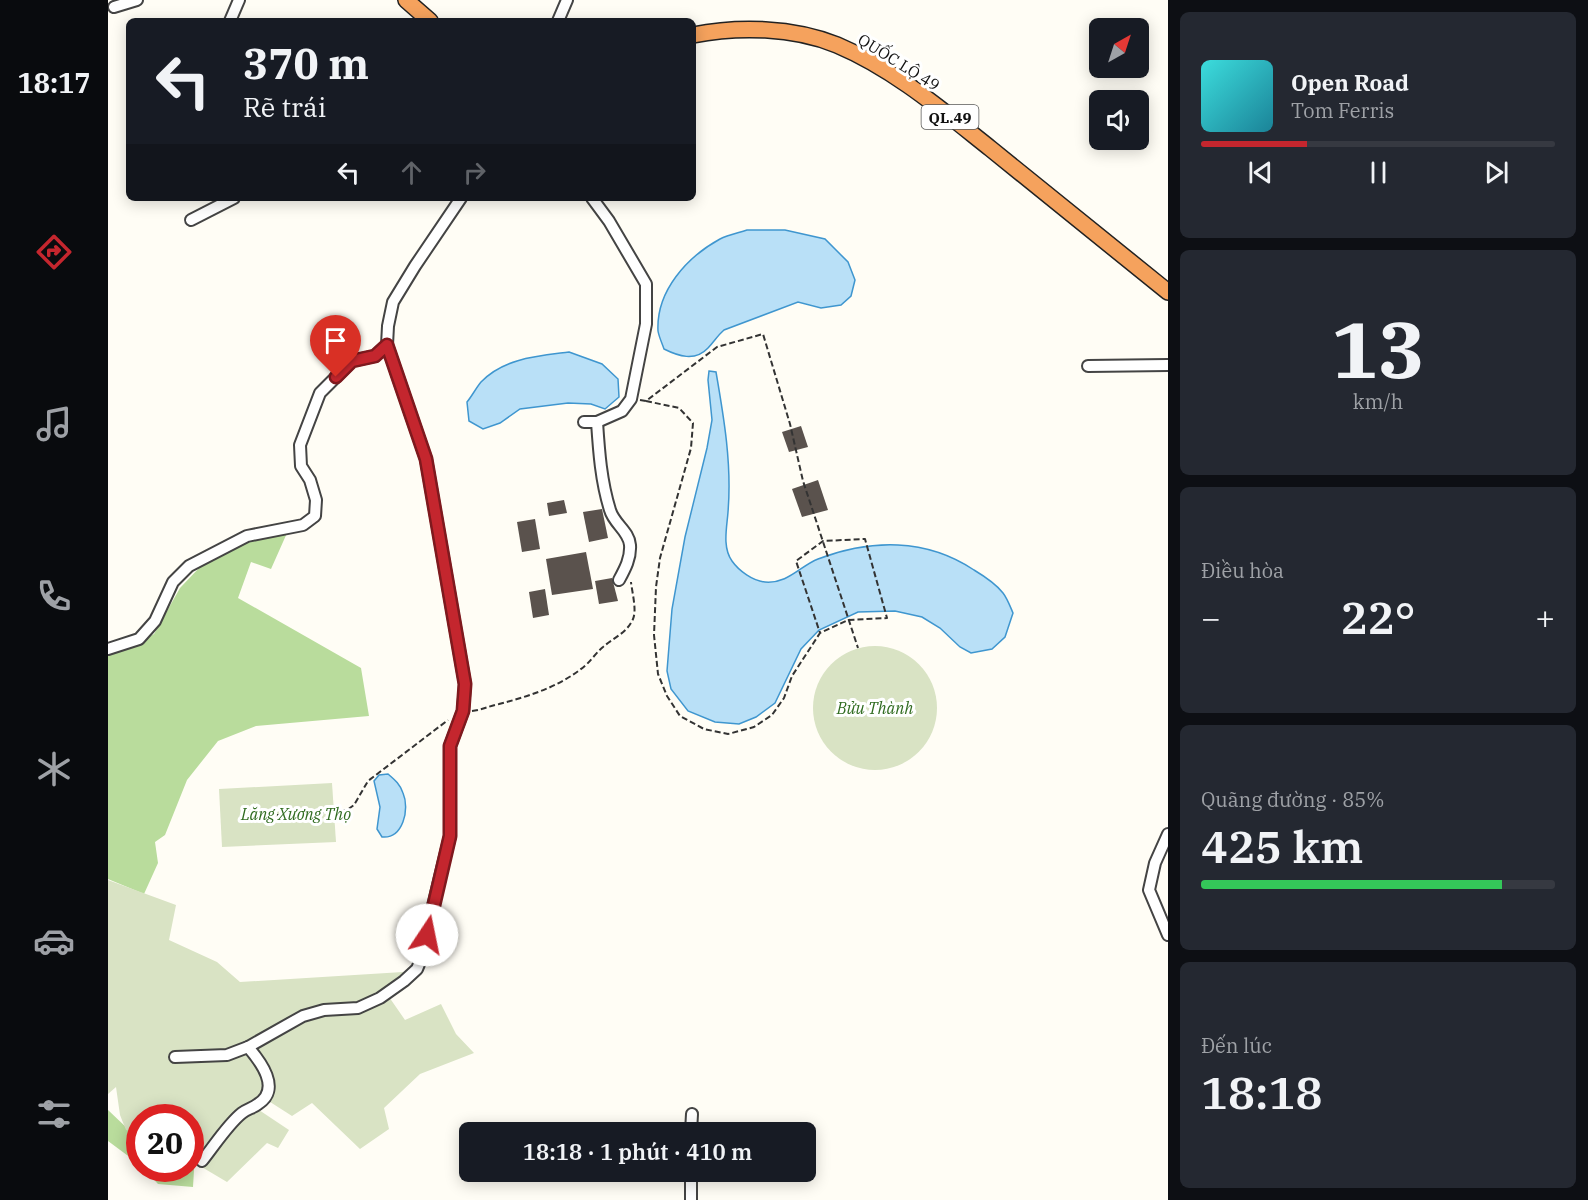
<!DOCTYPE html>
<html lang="vi">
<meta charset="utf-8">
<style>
:root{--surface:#171b24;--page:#242831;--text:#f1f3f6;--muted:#9ea1a6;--line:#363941;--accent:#c4262e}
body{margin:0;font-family:"IBM Plex Serif",serif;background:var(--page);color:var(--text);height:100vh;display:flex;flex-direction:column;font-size:22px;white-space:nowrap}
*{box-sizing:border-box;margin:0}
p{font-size:20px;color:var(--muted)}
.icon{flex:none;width:33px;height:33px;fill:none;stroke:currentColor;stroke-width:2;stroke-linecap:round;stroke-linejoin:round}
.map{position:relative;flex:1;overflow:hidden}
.panel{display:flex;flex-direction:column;gap:12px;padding:12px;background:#0d0f14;width:420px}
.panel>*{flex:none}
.banner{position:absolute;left:18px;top:18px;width:570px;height:183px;border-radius:9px;box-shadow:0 3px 15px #0003;background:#171b24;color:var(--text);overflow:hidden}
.needle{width:39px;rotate:39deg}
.controls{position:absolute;left:981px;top:18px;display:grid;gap:12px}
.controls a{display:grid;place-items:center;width:60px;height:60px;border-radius:9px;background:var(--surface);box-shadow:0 3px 15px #0003;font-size:30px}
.speed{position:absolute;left:18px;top:1104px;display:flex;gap:12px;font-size:30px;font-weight:700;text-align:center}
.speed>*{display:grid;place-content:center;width:78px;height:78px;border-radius:50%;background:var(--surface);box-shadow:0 3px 15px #0003;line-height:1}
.speed .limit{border:9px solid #d22;background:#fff;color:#111}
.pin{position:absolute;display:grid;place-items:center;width:51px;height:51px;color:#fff;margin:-62px -26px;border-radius:50% 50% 50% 0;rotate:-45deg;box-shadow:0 0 6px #0007}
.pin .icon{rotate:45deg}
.me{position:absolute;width:66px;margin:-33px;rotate:11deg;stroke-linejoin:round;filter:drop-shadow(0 0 4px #0008)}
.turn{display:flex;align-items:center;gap:21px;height:126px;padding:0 18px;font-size:27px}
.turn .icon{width:78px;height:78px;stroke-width:2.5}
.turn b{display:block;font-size:42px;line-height:51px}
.lanes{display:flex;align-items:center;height:57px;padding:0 18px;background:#0003;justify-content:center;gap:30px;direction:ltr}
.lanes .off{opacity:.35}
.big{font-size:45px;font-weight:600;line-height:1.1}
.panel .widget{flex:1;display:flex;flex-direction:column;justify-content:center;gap:9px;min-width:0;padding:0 21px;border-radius:9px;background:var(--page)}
.panel .dial{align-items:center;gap:0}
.dial b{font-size:78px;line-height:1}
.song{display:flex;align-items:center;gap:18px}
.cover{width:72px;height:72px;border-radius:9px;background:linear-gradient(135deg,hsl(180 70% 55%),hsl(190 70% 35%))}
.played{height:6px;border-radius:3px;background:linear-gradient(90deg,var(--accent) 30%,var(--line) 30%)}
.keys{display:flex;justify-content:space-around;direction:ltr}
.heat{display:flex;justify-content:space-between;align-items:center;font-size:33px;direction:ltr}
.charge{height:9px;border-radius:4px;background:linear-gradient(90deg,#34c759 85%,var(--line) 0)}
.trip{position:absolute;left:351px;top:1122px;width:357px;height:60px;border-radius:9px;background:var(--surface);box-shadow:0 3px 15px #0003;font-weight:600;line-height:60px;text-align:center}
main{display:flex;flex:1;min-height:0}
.tab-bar{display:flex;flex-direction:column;width:108px;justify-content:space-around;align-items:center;background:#090b0e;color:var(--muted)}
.tab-bar .icon{width:42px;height:42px}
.tab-bar .current{color:var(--accent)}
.tab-bar b{font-size:27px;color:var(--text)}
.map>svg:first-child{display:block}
.forest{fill:#b9dc9c}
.cemetery{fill:#d9e3c4}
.water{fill:#b9e0f7;stroke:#3f96cf;stroke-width:1.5}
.building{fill:#5a524d}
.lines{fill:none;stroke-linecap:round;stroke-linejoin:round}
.minor-casing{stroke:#444;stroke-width:14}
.highway-casing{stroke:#222;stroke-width:18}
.path{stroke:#333;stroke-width:2;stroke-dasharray:6 3;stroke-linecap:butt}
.minor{stroke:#fff;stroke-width:10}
.highway{stroke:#f5a25d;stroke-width:15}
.route-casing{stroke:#7f191e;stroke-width:15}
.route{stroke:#c4262e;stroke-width:10}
.labels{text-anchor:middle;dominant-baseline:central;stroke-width:6;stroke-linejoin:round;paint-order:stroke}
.shield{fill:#fff;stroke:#585858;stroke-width:1.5}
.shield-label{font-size:15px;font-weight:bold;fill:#111}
.street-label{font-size:16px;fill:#111;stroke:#fff}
.park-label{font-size:16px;font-style:italic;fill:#2f6b1f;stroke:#fff}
</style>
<main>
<nav class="tab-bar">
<b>18:17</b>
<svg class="icon current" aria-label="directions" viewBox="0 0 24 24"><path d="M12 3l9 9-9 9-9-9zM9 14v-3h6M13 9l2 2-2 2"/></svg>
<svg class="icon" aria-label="music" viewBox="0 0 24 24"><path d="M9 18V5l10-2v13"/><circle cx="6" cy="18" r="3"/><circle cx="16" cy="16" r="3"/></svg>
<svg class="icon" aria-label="phone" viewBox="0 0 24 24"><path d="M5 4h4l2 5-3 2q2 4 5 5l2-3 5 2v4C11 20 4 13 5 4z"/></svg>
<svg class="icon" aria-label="climate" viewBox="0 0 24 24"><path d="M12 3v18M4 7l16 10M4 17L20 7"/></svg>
<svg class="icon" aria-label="car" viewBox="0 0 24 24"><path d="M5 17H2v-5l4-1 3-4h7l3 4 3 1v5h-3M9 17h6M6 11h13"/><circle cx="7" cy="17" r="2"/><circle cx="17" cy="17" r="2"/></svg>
<svg class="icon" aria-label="filters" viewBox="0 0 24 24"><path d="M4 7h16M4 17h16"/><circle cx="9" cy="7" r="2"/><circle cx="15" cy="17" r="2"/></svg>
</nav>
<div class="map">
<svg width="1060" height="1200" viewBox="0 0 1060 1200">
<rect width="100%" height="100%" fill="#fffdf5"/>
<!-- forest -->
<g class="forest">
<path d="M179,533l-16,36 -20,-7 -13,36 123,70 8,48 -113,10 -38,15 -31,39 -22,55 -10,7 3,21 -14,31 -36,-15v-227l22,-5 24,-13 26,-46 20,-21 50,-26z"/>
<path d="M0,1110l21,20 10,6v28l-31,-23z"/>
<path d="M83,1152l4,1 -2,34 -35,-3 -14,-15 46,-1z"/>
</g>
<!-- cemetery -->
<g class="cemetery">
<circle cx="767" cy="708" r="62"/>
<path d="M224,783l4,59 -114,5 -3,-58z"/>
<path d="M0,880l68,25 -7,35 48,22 23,20 179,-11 -2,6 -30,17 18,26 36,-16 15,30 18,19 -54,21 -36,34 5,21 -29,20 -48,-46 -20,13 -25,-16 -8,10 30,20 -11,18 -11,-5 -40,39 -27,-16 3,-10 -11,-2 -2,-36h-50l-1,18 -3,-4 -10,-2 -6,-15 -4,-28 -8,7z"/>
</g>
<!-- water -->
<g class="water">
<path d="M639,230h38l40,9 23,23 7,18 -4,16 -10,9 -20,3 -23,-6 -74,28c-7,6 -10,12 -16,18 -13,14 -30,8 -44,1 -2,-6 -5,-12 -6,-18 -2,-40 29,-74 62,-92 8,-4 18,-6 27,-9z"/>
<path d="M461,352l33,12 16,15 1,18 -14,12 -14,-5 -23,-1 -48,6 -20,14 -17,6 -14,-8 -2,-19c5,-6 9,-14 14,-20 23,-24 57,-26 88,-30z"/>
<path d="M601,371l7,1c8,46 16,93 12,140 -1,15 -6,35 4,49 7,10 21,20 33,21 23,2 35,-16 53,-23 53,-20 108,-21 156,11 10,6 22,14 29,23 4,5 7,13 10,20l-8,24 -13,12 -21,4 -11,-6 -20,-19 -18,-11 -27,-6 -37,1 -39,18 -18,19 -26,54 -19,14 -17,7 -24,-2 -27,-11 -17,-22 -4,-18 5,-62 13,-72 22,-89 5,-28 -4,-40z"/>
<path d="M280,774c7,6 12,10 15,19 7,16 0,46 -21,44l-5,-8 3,-22 -6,-26 5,-6z"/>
</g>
<!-- building -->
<g class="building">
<path d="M693,426l7,21 -19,5 -7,-20z"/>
<path d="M710,480l10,30 -26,7 -10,-28z"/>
<path d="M456,500l3,13 -18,3 -2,-13z"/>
<path d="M494,509l6,29 -19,4 -6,-30z"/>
<path d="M427,519l5,30 -18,3 -5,-30z"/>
<path d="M478,552l7,37 -41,6 -6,-36z"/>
<path d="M504,578l6,23 -19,3 -4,-23z"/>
<path d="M437,589l4,26 -16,3 -4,-26z"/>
</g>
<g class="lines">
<defs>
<g id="minor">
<path d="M6,7l23,-7"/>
<path d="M122,21l9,-21"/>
<path d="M450,21l9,-21"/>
<path d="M83,220l43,-22"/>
<path d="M980,366l80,-1"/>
<path d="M476,422h13l25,-11 9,-12 15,-75v-40l-37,-63 -17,-23"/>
<path d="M489,422c2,30 4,59 13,88 4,14 19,21 20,35 1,13 -5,24 -11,35"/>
<path d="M0,649l31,-10 16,-18 18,-39 16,-16 58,-30 56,-11 12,-9 1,-16 -6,-20 -9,-14 -1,-21 20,-52 32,-32 23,-5 12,-11 1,-19 5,-24 22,-36 46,-68"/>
<path d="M1060,834l-13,29 -6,27 19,45"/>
<path d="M67,1057l52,-2 21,-8 55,-31 21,-6 34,-2 22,-10 24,-17 13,-12 7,-17 6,-34 20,-82v-90l13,-35 2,-27 -39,-225 -39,-114"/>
<path d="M583,1132l1,-18"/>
<path d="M94,1161c12,-15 26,-37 40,-48 5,-4 11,-5 16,-9 24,-15 2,-43 -10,-57"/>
<path d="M583,1200v-28"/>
</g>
<g id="highway">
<path d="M298,0l24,21"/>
<path d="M585,35c45,-9 100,-8 144,10 57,24 106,66 154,104 59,47 118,95 177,143"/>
</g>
</defs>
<!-- minor casing -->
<use href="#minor" class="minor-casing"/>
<!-- highway casing -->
<use href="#highway" class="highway-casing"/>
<!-- path -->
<g class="path">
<path d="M532,400l6,1 71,-54 46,-13 27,90 13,57 55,167"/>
<path d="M538,401l33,7 14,15 -2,25 -31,110 -4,29 -2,48 4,39 9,22 13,20 24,13 24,5 26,-7 18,-12 12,-17 8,-22 28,-43 28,-13 39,-2 -22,-79 -42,2 -27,20 24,72"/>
<path d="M364,711c10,-1 17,-5 27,-7 31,-8 63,-18 88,-40 5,-5 10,-12 16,-17 10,-9 24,-14 30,-28 4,-9 -1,-27 -2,-37"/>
<path d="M169,815h17l53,-5 7,-5 14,-24 80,-61"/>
</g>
<!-- minor -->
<use href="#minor" class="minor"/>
<!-- highway -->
<use href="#highway" class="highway"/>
</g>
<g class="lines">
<defs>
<path id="route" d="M228,377l16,-16 23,-5 12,-11 39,114 39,225 -2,27 -13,35v90l-23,99"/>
</defs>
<!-- route casing -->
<use href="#route" class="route-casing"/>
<!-- route -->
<use href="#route" class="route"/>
</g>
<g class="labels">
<!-- shield labels -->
<rect class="shield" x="813.5" y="105" width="57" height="24" rx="4.5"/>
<g class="shield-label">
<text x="842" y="117">QL.49</text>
</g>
<!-- street labels -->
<g class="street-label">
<text transform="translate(791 62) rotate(32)">QUỐC LỘ 49</text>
</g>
<!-- park labels -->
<g class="park-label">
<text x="767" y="708">Bửu Thành</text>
<text x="188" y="814">Lăng Xương Thọ</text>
</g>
</g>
</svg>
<div class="controls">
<a><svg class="needle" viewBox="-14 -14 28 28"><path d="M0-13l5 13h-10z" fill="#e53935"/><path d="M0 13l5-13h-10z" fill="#9ea1a6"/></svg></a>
<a><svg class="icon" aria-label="sound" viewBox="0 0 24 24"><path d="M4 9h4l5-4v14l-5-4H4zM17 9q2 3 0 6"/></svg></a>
</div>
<div class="speed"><div class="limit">20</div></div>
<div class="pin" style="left:228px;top:377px;background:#d93025"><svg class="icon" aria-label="arrive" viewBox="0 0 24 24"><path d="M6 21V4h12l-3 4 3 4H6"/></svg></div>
<svg class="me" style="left:319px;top:935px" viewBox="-20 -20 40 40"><circle r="19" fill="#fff"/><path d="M0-13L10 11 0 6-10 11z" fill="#c4262e"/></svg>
<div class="trip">18:18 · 1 phút · 410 m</div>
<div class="banner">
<div class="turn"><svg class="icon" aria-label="left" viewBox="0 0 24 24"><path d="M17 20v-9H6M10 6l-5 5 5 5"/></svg><div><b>370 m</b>Rẽ trái</div></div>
<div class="lanes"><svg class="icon" aria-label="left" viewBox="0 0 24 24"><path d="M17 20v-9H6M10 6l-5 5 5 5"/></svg><svg class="icon off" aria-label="ahead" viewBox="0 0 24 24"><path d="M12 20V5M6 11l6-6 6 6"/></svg><svg class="icon off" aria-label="right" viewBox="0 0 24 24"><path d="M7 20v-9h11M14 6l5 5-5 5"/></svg></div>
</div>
</div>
<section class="panel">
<div class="widget">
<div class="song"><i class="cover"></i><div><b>Open Road</b><p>Tom Ferris</p></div></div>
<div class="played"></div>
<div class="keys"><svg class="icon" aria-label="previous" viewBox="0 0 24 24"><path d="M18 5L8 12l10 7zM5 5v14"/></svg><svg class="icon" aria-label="pause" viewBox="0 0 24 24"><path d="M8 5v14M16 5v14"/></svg><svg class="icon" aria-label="next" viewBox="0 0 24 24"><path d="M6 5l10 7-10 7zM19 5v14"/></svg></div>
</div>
<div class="widget dial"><b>13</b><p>km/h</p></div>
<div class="widget"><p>Điều hòa</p>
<div class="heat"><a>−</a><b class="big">22°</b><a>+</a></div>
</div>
<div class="widget"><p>Quãng đường · 85%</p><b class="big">425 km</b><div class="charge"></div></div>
<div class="widget"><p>Đến lúc</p><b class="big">18:18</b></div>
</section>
</main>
